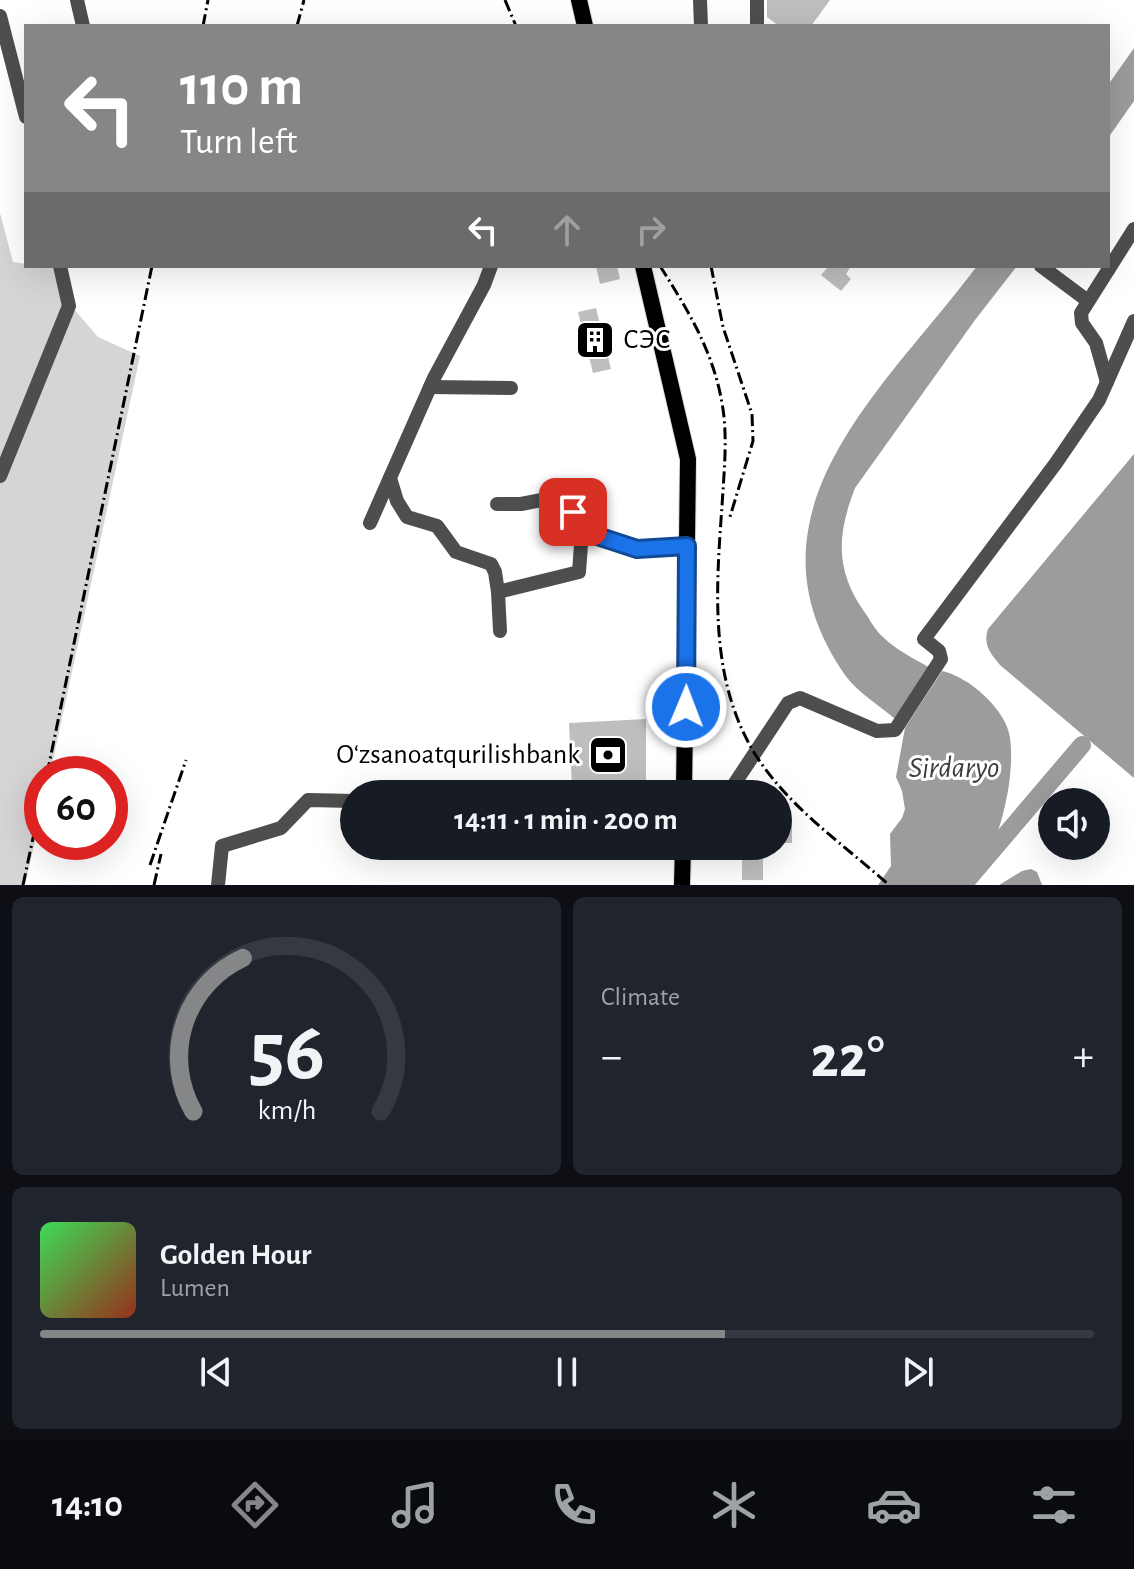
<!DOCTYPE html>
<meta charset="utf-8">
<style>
:root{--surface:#171b24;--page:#20242c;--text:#f1f3f6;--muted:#9ea1a6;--line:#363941;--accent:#858687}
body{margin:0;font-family:"Alegreya Sans",sans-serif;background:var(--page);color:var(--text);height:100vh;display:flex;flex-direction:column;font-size:30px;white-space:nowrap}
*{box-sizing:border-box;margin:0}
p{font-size:26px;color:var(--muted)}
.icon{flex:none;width:44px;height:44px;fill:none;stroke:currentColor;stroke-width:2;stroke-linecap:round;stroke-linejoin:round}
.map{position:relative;height:885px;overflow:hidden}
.sheet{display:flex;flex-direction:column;gap:12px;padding:12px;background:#0d0f14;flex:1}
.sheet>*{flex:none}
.banner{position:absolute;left:24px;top:24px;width:1086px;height:244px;border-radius:0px;box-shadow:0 8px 32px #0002;background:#858687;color:#fff;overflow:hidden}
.fabs{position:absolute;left:1038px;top:788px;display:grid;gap:16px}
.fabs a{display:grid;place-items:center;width:72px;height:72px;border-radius:50%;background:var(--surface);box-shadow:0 8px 32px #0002;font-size:40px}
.speed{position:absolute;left:24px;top:756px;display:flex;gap:16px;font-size:40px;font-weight:700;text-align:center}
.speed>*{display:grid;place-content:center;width:104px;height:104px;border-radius:50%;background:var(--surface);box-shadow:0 8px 32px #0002;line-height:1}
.speed .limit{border:12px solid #d22;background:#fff;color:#111}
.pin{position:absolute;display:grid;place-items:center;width:68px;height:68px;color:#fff;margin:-34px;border-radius:16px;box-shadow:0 4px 12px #0006}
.me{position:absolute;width:88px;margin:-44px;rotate:1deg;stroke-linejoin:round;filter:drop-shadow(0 0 6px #0008)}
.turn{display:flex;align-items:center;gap:28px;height:168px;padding:0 24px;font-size:36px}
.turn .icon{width:104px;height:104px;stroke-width:2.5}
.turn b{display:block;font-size:56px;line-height:68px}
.lanes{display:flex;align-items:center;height:76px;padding:0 24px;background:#0003;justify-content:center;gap:40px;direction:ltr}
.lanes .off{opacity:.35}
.big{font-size:60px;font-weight:700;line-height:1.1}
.sheet .card{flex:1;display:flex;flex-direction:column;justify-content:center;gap:12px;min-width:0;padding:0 28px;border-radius:12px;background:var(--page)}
.sheet .dial{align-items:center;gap:0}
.dial svg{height:208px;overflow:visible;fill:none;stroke:var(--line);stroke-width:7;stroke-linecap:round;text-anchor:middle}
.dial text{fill:var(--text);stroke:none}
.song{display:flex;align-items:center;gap:24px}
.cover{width:96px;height:96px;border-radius:12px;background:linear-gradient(135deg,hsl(130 70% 55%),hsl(10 70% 35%))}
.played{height:8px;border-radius:4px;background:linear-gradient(90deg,var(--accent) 65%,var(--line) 65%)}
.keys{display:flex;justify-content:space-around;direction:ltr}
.heat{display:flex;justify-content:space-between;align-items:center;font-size:44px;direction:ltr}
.sheet .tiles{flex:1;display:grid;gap:12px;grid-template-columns:1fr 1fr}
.card:last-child{grid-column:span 2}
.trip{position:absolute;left:340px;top:780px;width:452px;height:80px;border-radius:40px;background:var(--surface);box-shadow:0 8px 32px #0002;font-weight:700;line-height:80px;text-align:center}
.dock{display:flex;height:128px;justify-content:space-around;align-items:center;background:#090b0e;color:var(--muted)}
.dock .icon{width:56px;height:56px}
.dock .on{color:var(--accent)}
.dock b{font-size:36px;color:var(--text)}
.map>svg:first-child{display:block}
.green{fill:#d5d5d5}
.water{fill:#9c9c9c}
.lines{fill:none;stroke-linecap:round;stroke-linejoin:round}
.river{stroke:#9c9c9c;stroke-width:18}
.building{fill:#bebebe}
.major-casing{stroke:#dbdbdb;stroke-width:18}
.minor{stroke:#4e4e4e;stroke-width:14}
.major{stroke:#000;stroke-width:16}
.rail{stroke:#000;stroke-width:3;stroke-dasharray:12 4 2 4;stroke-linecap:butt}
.route-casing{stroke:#114b97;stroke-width:20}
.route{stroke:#1a73e8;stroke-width:14}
.labels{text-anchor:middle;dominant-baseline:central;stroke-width:6;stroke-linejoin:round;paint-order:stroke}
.poi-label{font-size:28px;fill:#000;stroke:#fff;text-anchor:start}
.water-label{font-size:30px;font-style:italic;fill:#3d3d3d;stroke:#fff}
</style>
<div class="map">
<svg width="1134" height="885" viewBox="0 0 1134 885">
<rect width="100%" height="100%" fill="#fff"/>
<!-- green -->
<path class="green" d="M0,213l13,49 13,2v2l35,3 6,32 31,36 42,19 -90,418h-8v36l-17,75h-25z"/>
<!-- water -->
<g class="water">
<path d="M1134,48v53l-26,37v-53z"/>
<path d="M977,266h40l-42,54 -120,168c-19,49 -20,85 13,129 4,7 9,15 15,20 13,13 32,22 47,31l-35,51c-15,-13 -38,-27 -50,-44 -112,-162 41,-287 132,-409z"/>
<path d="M1134,454v324l-134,-113c-10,-12 -17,-20 -12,-36z"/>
<path d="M942,671c26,5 65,39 68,67 4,28 -3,66 -12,93 -7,19 -32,32 -24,54h-96l13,-19 -1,-32 12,-16 3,-9 -3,-18 -6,-14 9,-49z"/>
<path d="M1031,869l6,3 5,13h-43l23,-14z"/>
</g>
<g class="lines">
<!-- river -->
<path class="river" d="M963,885l119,-140"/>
</g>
<!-- building -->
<g class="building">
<path d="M830,0l-19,26h-32l-12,-9v-17z"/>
<path d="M596,266h21l3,13 -20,5z"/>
<path d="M829,266h22l-5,8 5,5 -10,12 -20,-16z"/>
<path d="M596,308l15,61 -18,4 -15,-61z"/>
<path d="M646,719v69h-74l-3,-65z"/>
<rect x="778" y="822" width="14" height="21"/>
<rect x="742" y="846" width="21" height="34"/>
</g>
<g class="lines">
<defs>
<g id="major">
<path d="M579,0l6,26"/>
<path d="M643,266l45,193 -4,335"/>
<path d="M682,885l1,-39"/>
</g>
</defs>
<!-- major casing -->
<use href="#major" class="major-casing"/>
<!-- minor -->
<g class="minor">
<path d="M77,0l6,26"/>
<path d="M700,0l1,26"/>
<path d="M757,0v26"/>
<path d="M0,16l26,101"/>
<path d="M1041,266l47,35"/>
<path d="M1107,382l-11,-39 -14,-20 -1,-10 53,-84"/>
<path d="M430,387l81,1"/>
<path d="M0,476l69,-170 -9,-40"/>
<path d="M390,478l7,23 10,16 30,9 19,26 35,12 4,8 3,20"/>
<path d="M497,504h24l47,-9 11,35 58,19 50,-3"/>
<path d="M370,523l64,-145 50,-93 7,-19"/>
<path d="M500,631l-2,-39 81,-20 3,-41"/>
<path d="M684,788l47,1 57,-86 12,-5 77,33 18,-1 46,-71 -2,-8 -15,-12 132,-176 43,-63 35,-79"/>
<path d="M218,885l4,-39 59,-18 27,-28 46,1"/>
</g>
<!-- major -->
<use href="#major" class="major"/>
<!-- rail -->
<g class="rail">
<path d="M505,0l11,26"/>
<path d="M203,26l5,-26"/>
<path d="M297,26l7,-26"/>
<path d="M660,266c28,44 53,85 62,137 6,33 2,69 0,103 -6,83 -13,173 33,248 34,54 87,89 134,131"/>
<path d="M711,266l12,61 29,87 1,27 -24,79"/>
<path d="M47,774l105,-508"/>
<path d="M150,865l36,-105"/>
<path d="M23,885l19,-89"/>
<path d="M154,885l7,-31"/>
</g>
</g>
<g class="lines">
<defs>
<path id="route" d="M573,512l6,18 58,19 50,-3 -1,161"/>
</defs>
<!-- route casing -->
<use href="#route" class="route-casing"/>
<!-- route -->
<use href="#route" class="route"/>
</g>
<!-- icons -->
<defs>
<symbol id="building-square" viewBox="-11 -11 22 22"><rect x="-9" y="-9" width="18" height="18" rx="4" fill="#000" stroke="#fff"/><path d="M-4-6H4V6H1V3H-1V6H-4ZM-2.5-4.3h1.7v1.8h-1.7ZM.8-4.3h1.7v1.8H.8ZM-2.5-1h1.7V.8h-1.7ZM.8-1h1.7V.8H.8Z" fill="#fff"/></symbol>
<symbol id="bank-square" viewBox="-11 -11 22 22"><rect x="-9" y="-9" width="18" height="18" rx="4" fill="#000" stroke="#fff"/><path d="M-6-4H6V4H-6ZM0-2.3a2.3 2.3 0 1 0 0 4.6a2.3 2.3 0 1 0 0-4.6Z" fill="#fff"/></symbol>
</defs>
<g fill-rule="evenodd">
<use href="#building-square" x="573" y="318" width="44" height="44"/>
<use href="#bank-square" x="586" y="733" width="44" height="44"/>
</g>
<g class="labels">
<!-- poi labels -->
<g class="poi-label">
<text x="623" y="340">СЭС</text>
<text x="580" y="755" text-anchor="end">Oʻzsanoatqurilishbank</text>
</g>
<!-- water labels -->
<g class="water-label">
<text x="954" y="768">Sirdaryo</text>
</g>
</g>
</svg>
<div class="fabs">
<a><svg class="icon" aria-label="sound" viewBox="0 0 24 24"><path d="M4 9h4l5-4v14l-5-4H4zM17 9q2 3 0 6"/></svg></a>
</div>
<div class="speed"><div class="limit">60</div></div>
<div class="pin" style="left:573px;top:512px;background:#d93025"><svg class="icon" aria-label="arrive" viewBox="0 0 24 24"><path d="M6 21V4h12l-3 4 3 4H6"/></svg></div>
<svg class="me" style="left:686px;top:707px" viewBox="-20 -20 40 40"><circle r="17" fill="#1a73e8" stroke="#fff" stroke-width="3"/><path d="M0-11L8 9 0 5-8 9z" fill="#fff"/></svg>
<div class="trip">14:11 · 1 min · 200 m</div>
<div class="banner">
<div class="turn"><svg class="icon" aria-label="left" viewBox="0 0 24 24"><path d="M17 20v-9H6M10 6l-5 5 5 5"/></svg><div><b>110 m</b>Turn left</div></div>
<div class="lanes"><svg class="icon" aria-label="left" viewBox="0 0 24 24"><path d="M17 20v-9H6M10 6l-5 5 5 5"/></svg><svg class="icon off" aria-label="ahead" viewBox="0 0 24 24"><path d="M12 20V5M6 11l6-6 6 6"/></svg><svg class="icon off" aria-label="right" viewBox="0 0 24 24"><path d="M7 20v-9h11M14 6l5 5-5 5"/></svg></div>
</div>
</div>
<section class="sheet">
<div class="tiles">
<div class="card dial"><svg viewBox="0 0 100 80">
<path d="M14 69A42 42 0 1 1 86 69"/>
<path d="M14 69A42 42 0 0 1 33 10" stroke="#858687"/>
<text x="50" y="56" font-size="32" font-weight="700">56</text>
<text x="50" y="72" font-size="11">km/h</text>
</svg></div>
<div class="card"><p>Climate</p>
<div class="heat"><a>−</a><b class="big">22°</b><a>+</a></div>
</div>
<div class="card">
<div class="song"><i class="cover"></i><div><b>Golden Hour</b><p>Lumen</p></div></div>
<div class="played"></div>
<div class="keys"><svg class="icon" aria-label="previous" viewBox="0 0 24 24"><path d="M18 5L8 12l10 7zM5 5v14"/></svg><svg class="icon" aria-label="pause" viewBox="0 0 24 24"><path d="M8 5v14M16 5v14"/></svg><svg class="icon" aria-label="next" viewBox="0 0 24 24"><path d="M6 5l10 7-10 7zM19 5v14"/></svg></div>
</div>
</div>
</section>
<nav class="dock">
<b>14:10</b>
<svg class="icon on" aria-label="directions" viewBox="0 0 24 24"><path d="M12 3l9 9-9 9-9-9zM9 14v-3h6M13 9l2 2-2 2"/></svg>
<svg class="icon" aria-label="music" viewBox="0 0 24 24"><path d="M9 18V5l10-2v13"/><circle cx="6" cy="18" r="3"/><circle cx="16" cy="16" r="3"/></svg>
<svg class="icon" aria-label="phone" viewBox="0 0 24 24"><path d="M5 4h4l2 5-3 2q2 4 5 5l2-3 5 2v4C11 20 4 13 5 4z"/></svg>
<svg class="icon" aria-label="climate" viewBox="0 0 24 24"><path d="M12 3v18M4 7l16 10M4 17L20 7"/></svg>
<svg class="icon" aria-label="car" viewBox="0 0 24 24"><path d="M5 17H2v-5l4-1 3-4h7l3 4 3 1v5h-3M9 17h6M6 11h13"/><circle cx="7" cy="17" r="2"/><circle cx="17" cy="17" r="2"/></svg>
<svg class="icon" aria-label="filters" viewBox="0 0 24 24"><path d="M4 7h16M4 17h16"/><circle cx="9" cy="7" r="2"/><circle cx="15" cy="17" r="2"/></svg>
</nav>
